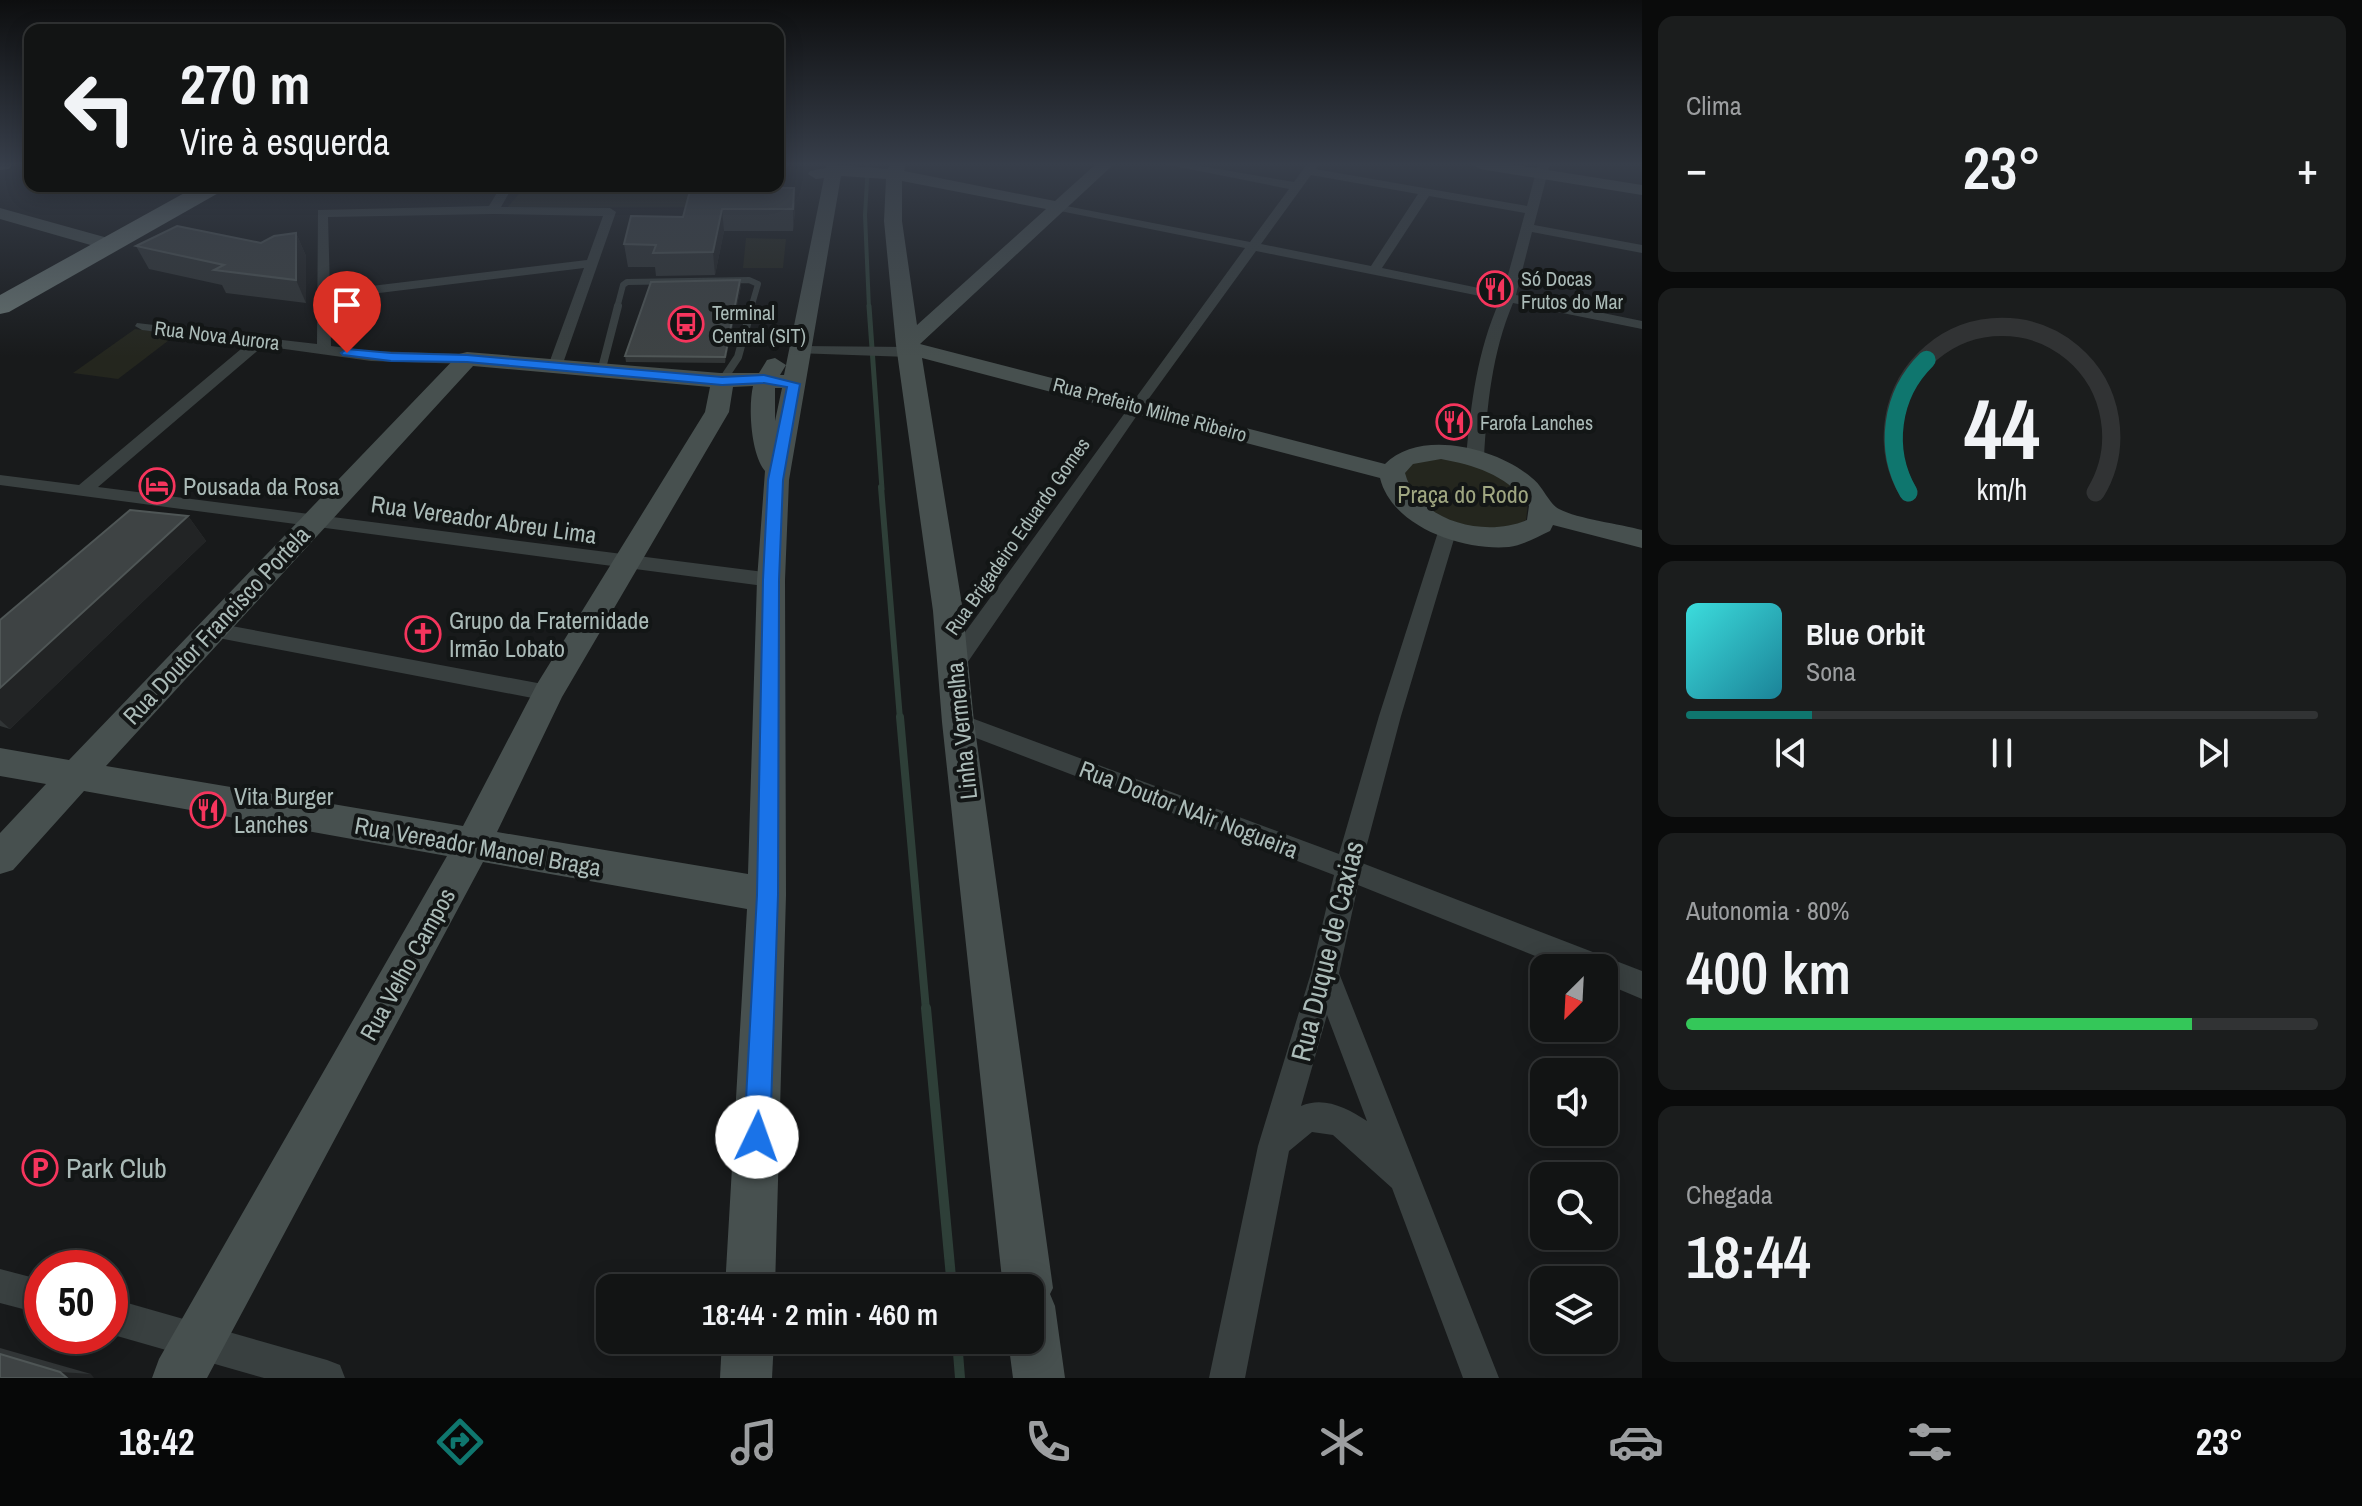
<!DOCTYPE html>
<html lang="pt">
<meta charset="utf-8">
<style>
:root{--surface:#121414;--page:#1b1d1d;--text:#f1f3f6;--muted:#9c9ea0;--line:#313334;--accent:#0f766e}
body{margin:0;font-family:"Archivo Narrow",sans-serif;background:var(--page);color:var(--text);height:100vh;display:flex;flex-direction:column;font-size:30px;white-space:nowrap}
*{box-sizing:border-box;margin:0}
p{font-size:26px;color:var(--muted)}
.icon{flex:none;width:44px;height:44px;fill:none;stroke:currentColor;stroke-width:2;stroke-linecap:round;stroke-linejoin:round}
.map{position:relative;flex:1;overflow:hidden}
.drawer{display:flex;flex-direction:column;gap:16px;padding:16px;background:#0a0b0b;width:720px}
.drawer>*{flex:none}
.banner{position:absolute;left:24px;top:24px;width:760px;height:168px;border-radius:16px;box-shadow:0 4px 20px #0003,0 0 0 2px var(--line);background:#121414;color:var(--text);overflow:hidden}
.needle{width:52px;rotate:204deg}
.controls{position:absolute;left:1530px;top:954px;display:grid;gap:16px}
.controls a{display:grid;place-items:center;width:88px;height:88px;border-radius:16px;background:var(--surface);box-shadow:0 4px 20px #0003,0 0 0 2px var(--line);font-size:40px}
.speed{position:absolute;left:24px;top:1250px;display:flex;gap:16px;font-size:40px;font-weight:700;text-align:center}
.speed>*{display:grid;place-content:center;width:104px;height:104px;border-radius:50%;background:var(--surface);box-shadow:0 4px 20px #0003,0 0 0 2px var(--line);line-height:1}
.speed .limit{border:12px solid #d22;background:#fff;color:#111}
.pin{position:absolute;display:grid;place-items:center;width:68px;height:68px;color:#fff;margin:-82px -34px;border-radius:50% 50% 50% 0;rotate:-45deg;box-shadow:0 0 8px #0007}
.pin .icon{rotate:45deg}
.me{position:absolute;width:88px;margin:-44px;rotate:3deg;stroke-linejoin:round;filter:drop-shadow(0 0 6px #0008)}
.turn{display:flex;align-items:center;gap:28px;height:168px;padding:0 24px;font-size:36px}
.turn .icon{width:104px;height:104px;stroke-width:2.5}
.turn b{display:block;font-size:56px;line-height:68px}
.big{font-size:60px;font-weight:600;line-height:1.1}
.drawer .card{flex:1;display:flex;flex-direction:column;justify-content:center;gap:12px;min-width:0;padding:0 28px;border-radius:16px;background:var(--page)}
.drawer .dial{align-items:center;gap:0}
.dial svg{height:208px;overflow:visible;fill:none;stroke:var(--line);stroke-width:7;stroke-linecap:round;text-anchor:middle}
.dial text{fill:var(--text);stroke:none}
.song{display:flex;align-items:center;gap:24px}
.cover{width:96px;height:96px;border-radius:12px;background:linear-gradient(135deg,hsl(180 70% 55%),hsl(190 70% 35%))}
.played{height:8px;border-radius:4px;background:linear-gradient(90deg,var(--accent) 20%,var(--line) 20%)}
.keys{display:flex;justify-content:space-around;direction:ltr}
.heat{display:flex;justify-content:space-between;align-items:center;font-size:44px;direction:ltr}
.charge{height:12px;border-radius:6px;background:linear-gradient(90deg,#34c759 80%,var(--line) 0)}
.trip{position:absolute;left:596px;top:1274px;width:448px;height:80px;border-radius:16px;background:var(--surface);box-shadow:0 4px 20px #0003,0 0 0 2px var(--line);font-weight:600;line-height:80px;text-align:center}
.tabs{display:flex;height:128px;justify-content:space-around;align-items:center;background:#070808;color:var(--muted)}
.tabs .icon{width:56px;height:56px}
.tabs .current{color:var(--accent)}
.tabs b{font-size:36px;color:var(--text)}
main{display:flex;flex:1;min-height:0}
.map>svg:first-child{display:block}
.green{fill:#24261e}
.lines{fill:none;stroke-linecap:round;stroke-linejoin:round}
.stream-far4{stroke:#2e3f38;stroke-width:4}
.stream-far3{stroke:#2e3f38;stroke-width:5}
.stream-far2{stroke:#2e3f38;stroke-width:6}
.stream-far1{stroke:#2e3f38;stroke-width:8}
.stream{stroke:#2e3f38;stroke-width:10}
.lane-far1{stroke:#394040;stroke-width:6}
.lane{stroke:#394040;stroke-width:8}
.street{fill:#394040;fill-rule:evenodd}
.secondary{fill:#47504f;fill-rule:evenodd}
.highway{fill:#65716f;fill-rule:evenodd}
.wall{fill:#313536}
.shaded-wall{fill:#222425}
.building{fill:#3e4344;stroke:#4f5656;stroke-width:2}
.route{fill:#1a73e8;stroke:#114b97;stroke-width:2}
.labels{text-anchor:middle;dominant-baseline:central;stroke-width:8;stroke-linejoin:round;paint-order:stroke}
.far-poi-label{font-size:20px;fill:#abbbb8;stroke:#131616;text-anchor:start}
.far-street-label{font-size:20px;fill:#abbbb8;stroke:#131616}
.poi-label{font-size:24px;fill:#abbbb8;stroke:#131616;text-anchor:start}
.park-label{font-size:24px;fill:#9fa681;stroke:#131616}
.street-label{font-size:24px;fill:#abbbb8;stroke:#131616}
.near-street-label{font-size:28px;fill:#abbbb8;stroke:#131616}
.near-poi-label{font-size:28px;fill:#abbbb8;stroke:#131616;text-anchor:start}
</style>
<main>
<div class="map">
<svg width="1642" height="1378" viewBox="0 0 1642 1378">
<rect width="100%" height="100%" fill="#181a1b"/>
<!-- green -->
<g class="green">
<path d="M575,186h196l-4,21 -260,1 14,-17 52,-2z"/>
<path d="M746,238l40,1 -3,29h-40z"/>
<path d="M135,329l42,5 -59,45 -45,-6z"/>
<path d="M1444,457c33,6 63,19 84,46l-2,17c-33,23 -72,2 -105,-9l-22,-43 7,-5z"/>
</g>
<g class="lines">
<!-- stream-far4 -->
<path class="stream-far4" d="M868,164l-3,51 4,93"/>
<!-- stream-far3 -->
<path class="stream-far3" d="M869,306l13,183"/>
<!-- stream-far2 -->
<path class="stream-far2" d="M881,487l19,232"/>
<!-- stream-far1 -->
<path class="stream-far1" d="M900,717l26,293"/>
<!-- stream -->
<g class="stream">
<path d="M926,1008l26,280"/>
<path d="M957,1340l3,38"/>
</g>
<!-- lane-far1 -->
<path class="lane-far1" d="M617,308l6,-23 4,-3 122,-2 9,4 -7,24"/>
<!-- lane -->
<g class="lane">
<path d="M601,372l17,-66"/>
<path d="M722,381l16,-24 14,-51"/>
</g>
<!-- street -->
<g class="street">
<path d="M1164,164h25l105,18 13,-18h12l-4,5 212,37 11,-42h12l-16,61 108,20v8l-110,-21 -16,63 126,26v8l-129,-26c-21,50 -26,102 -29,155l-9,5 -9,-5c5,-55 11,-107 34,-158l-244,-49 -114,157 -179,261h-16l-3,-6 3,-6 298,-409 -185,-37 -4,-1v-6l194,38 39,-53zM1311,175l107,19 -47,72 -110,-22zM1429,196l96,17 -22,80 -121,-25z"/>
<path d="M501,186h12l-12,21 109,1 6,4 -55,157 -5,2 -8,-5 36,-98 -254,31 1,47 40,5 96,3 8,5 -8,5 -96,-3 -108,-15 -165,141 673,86 10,7 -3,5 -7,2 -771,-102v-10l79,10 168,-141 -105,-14 -7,-4 2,-3 180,21 1,-134 171,-4zM493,214l110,2 -16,44 -257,31 -2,-74z"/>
<path d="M800,346l109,1 8,5 -8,5 -114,-4v-6z"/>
<path d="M1448,523l9,6 -56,187 -39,147 280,108v28l-38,-16v-15h-39l-207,-83 -19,88 160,405h-36l-71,-190 -59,-53 -21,-3 -23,19 -44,227h-36l49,-232 53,-173 23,-98 -384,-147 -3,-6 3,-6 8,-3 8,3 373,138 40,-138 60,-187zM1327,1015l40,106c-20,-13 -43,-25 -66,-15z"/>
<path d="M210,622l338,63 8,2 3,6 -3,6 -8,2 -345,-66 -3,-5 3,-5z"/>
<path d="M0,1269l42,11v34l-42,-11z"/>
<path d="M110,1298l217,62 13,5 5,13h-81l-154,-44z"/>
</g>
<!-- secondary -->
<g class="secondary">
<path d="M827,164l61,5 2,-5h16l-2,7 151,30 41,-37h18l-194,180 465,120c35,-36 113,-16 147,14 10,7 18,27 27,31 19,10 61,15 83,21v18l-89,-23 -3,6c-13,6 -27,14 -41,16 -46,4 -117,-20 -129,-69l-458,-120 41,253 11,111 79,566 -3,6 5,12 10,72h-52l-5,-38h22v-52h-27l-61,-566 -9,-111 -37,-266 -12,-124 2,-42 -45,-3 -52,304 -4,100 1,315 -11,393h-50l22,-379 -264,-47 -276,516h-55l7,-19 288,-503 -363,-65 -71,79 -13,4v-41l46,-49 -46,-8v-28l69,12 390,-406 8,-2 253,21h39l8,-13 8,-2 11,7 -6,10h4l40,-197 -8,1 -8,-5 2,-3 16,-3zM902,181l144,28 -129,116 -15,-104zM473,366l237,21 -5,25 -168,272 -74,142 -357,-60zM753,386c-5,22 -2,68 12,85l-8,109 -9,294 -251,-42 65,-135 167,-285 4,-25zM775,388h7l-7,33zM1441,459c34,6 68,17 88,47l-2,14c-42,18 -109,2 -122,-47l8,-9z"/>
<path d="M1472,164h38l132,21v10l-162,-26z"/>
<path d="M0,208l115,32 2,4 -9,6 -108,-31z"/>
<path d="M722,1340h52l-2,38h-52z"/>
</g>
<!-- highway -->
<g class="highway">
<path d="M0,164h12l-3,5 -9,1z"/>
<path d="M197,186h28l-3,5 -213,121 -9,2v-19z"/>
</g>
</g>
<!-- wall -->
<g class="wall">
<path d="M794,188l1,22 -2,21h-69l-9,44 -59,1 -1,-9h-27l-4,-23 59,-27z"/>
<path d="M296,233l10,23v47l-80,-10 -4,-8 -73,-16 -13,-23 125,-3z"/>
<path d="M740,280l1,6 -16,77 -99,-1 -1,-6z"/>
<path d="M188,516l18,25 -196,188 -10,-3v-106z"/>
<path d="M0,1348l91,26 -91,4z"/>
</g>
<!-- shaded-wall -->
<g class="shaded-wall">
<path d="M794,188l1,22 -2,21v-22z"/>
<path d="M722,209l2,22 -9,44 -2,-23z"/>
<path d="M296,233l10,23v47l-10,-23z"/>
<path d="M740,280l1,6 -16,77v-6z"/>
<path d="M188,516l18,25 -196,188 -10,-9v-32z"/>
<path d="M60,1372l31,2 3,4h-27z"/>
</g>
<!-- building -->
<g class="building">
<path d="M691,187l103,1 -1,21h-71l-9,43 -60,1 3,-8 -32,-1 7,-28 52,1z"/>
<path d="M177,226l84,17 13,-7 22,-3v47l-82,-10 10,-5 -88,-19z"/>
<path d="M740,280l-15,77 -100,-1 26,-74z"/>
<path d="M130,510l58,6 -188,172v-68z"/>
<path d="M0,1354l60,18 7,6h-67z"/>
</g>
<!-- sky -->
<linearGradient id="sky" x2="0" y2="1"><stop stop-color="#0d0e0f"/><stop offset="0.46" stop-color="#373e4a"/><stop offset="1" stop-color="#373e4a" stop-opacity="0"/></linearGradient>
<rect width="1642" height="357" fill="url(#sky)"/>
<!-- route -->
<path class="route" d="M347,349l44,4 76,2 255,22 42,-2 36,9 -17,96 -4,100 -1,315 -8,242 -4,9 -9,4 -10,-4 -3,-9 13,-242 6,-315 5,-100 19,-93 -23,-4 -42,2 -255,-23 -76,-1 -48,-6 -2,-2z"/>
<!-- icons -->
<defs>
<symbol id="restaurant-ring" viewBox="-11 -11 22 22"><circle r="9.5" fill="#131616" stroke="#f6355d" stroke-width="1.5"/><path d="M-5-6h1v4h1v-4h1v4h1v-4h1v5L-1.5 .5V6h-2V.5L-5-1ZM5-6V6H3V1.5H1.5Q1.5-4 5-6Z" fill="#f6355d"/></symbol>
<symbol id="bus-ring" viewBox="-11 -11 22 22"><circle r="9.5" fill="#131616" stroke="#f6355d" stroke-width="1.5"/><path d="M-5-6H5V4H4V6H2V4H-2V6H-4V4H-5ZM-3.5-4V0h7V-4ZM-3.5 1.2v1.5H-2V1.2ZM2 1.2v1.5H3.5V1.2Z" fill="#f6355d"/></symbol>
<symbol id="hotel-ring" viewBox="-11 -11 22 22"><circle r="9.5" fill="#131616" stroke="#f6355d" stroke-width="1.5"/><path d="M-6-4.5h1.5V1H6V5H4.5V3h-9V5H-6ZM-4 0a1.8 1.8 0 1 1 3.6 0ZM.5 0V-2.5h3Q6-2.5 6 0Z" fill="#f6355d"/></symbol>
<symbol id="church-ring" viewBox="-11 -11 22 22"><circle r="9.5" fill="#131616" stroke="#f6355d" stroke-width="1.5"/><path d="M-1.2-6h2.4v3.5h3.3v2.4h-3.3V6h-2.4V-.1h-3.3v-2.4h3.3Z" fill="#f6355d"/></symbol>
<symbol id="parking-ring" viewBox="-11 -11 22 22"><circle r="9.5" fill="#131616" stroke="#f6355d" stroke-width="1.5"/><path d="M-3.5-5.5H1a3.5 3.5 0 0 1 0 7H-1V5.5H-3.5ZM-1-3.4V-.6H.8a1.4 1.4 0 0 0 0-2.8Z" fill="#f6355d"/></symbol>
</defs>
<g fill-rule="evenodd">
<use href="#restaurant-ring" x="1475" y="269" width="40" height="40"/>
<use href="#bus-ring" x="666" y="304" width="40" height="40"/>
<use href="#restaurant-ring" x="1434" y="402" width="40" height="40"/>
<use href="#hotel-ring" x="137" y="466" width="40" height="40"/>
<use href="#church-ring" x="403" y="614" width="40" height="40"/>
<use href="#restaurant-ring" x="188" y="790" width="40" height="40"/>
<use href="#parking-ring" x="20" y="1148" width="40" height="40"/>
</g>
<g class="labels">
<!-- far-poi labels -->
<g class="far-poi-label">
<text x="1521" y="278">Só Docas<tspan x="1521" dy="23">Frutos do Mar</tspan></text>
<text x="712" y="312">Terminal<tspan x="712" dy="23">Central (SIT)</tspan></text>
<text x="1480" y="422">Farofa Lanches</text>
</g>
<!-- far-street labels -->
<g class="far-street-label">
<text transform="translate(217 335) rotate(7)">Rua Nova Aurora</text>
<text transform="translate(1150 409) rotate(15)">Rua Prefeito Milme Ribeiro</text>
<text transform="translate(1017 536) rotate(-55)">Rua Brigadeiro Eduardo Gomes</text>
</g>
<!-- poi labels -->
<g class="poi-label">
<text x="183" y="486">Pousada da Rosa</text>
<text x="449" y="620">Grupo da Fraternidade<tspan x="449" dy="28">Irmão Lobato</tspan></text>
<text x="234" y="796">Vita Burger<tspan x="234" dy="28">Lanches</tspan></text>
</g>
<!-- park labels -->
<g class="park-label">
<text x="1463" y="494">Praça do Rodo</text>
</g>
<!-- street labels -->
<g class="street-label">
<text transform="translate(484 519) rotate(8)">Rua Vereador Abreu Lima</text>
<text transform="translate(216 625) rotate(-47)">Rua Doutor Francisco Portela</text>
<text transform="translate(961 731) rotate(-96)">Linha Vermelha</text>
<text transform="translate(1189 809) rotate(21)">Rua Doutor NAir Nogueira</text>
<text transform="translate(478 846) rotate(10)">Rua Vereador Manoel Braga</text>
<text transform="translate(407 964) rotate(-61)">Rua Velho Campos</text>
</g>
<!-- near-street labels -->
<g class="near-street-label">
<text transform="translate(1327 951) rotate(-76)">Rua Duque de Caxias</text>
</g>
<!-- near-poi labels -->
<g class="near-poi-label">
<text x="66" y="1168">Park Club</text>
</g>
</g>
</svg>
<div class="controls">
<a><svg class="needle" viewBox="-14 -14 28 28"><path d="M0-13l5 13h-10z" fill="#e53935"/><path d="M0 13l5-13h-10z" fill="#9c9ea0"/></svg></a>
<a><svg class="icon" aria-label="sound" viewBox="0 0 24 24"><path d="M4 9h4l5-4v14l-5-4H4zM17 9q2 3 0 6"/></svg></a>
<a><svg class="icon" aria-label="search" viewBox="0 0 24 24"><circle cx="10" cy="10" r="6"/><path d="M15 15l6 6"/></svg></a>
<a><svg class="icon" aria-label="layers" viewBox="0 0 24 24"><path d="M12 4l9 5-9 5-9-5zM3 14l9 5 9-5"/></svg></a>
</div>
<div class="speed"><div class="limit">50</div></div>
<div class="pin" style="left:347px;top:353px;background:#d93025"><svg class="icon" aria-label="arrive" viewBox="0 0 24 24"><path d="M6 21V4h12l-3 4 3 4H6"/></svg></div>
<svg class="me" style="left:757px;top:1137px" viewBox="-20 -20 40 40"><circle r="19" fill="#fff"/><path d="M0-13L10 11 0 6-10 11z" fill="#1a73e8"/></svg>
<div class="trip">18:44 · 2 min · 460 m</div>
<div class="banner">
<div class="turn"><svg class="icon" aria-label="left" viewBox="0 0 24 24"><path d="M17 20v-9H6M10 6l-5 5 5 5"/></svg><div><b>270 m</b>Vire à esquerda</div></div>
</div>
</div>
<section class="drawer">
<div class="card"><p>Clima</p>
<div class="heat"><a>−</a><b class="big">23°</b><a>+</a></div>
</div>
<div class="card dial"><svg viewBox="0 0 100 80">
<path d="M14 69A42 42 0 1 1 86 69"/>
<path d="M14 69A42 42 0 0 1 21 18" stroke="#0f766e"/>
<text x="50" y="56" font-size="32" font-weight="700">44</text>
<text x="50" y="72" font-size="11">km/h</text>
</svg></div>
<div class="card">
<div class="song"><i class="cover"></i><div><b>Blue Orbit</b><p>Sona</p></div></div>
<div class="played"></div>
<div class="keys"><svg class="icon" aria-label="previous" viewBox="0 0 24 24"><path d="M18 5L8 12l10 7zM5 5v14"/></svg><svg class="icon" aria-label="pause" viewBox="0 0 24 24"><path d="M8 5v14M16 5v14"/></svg><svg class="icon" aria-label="next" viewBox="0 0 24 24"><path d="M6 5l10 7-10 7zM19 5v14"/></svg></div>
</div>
<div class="card"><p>Autonomia · 80%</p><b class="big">400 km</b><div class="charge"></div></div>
<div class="card"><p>Chegada</p><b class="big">18:44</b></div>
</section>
</main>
<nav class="tabs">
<b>18:42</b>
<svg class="icon current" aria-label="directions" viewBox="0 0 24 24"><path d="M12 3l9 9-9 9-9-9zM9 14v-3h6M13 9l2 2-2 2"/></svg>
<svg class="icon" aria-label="music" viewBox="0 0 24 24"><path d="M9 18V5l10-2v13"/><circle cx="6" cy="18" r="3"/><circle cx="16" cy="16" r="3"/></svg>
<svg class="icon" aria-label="phone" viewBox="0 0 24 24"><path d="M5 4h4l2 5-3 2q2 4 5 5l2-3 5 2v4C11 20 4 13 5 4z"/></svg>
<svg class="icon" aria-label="climate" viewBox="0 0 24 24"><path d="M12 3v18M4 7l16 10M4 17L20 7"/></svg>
<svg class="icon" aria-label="car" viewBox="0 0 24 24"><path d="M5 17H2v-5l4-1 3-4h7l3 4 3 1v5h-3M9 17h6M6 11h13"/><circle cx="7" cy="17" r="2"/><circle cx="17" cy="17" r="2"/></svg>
<svg class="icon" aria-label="filters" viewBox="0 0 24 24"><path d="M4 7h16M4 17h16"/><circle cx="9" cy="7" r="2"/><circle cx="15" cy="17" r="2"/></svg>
<b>23°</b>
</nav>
